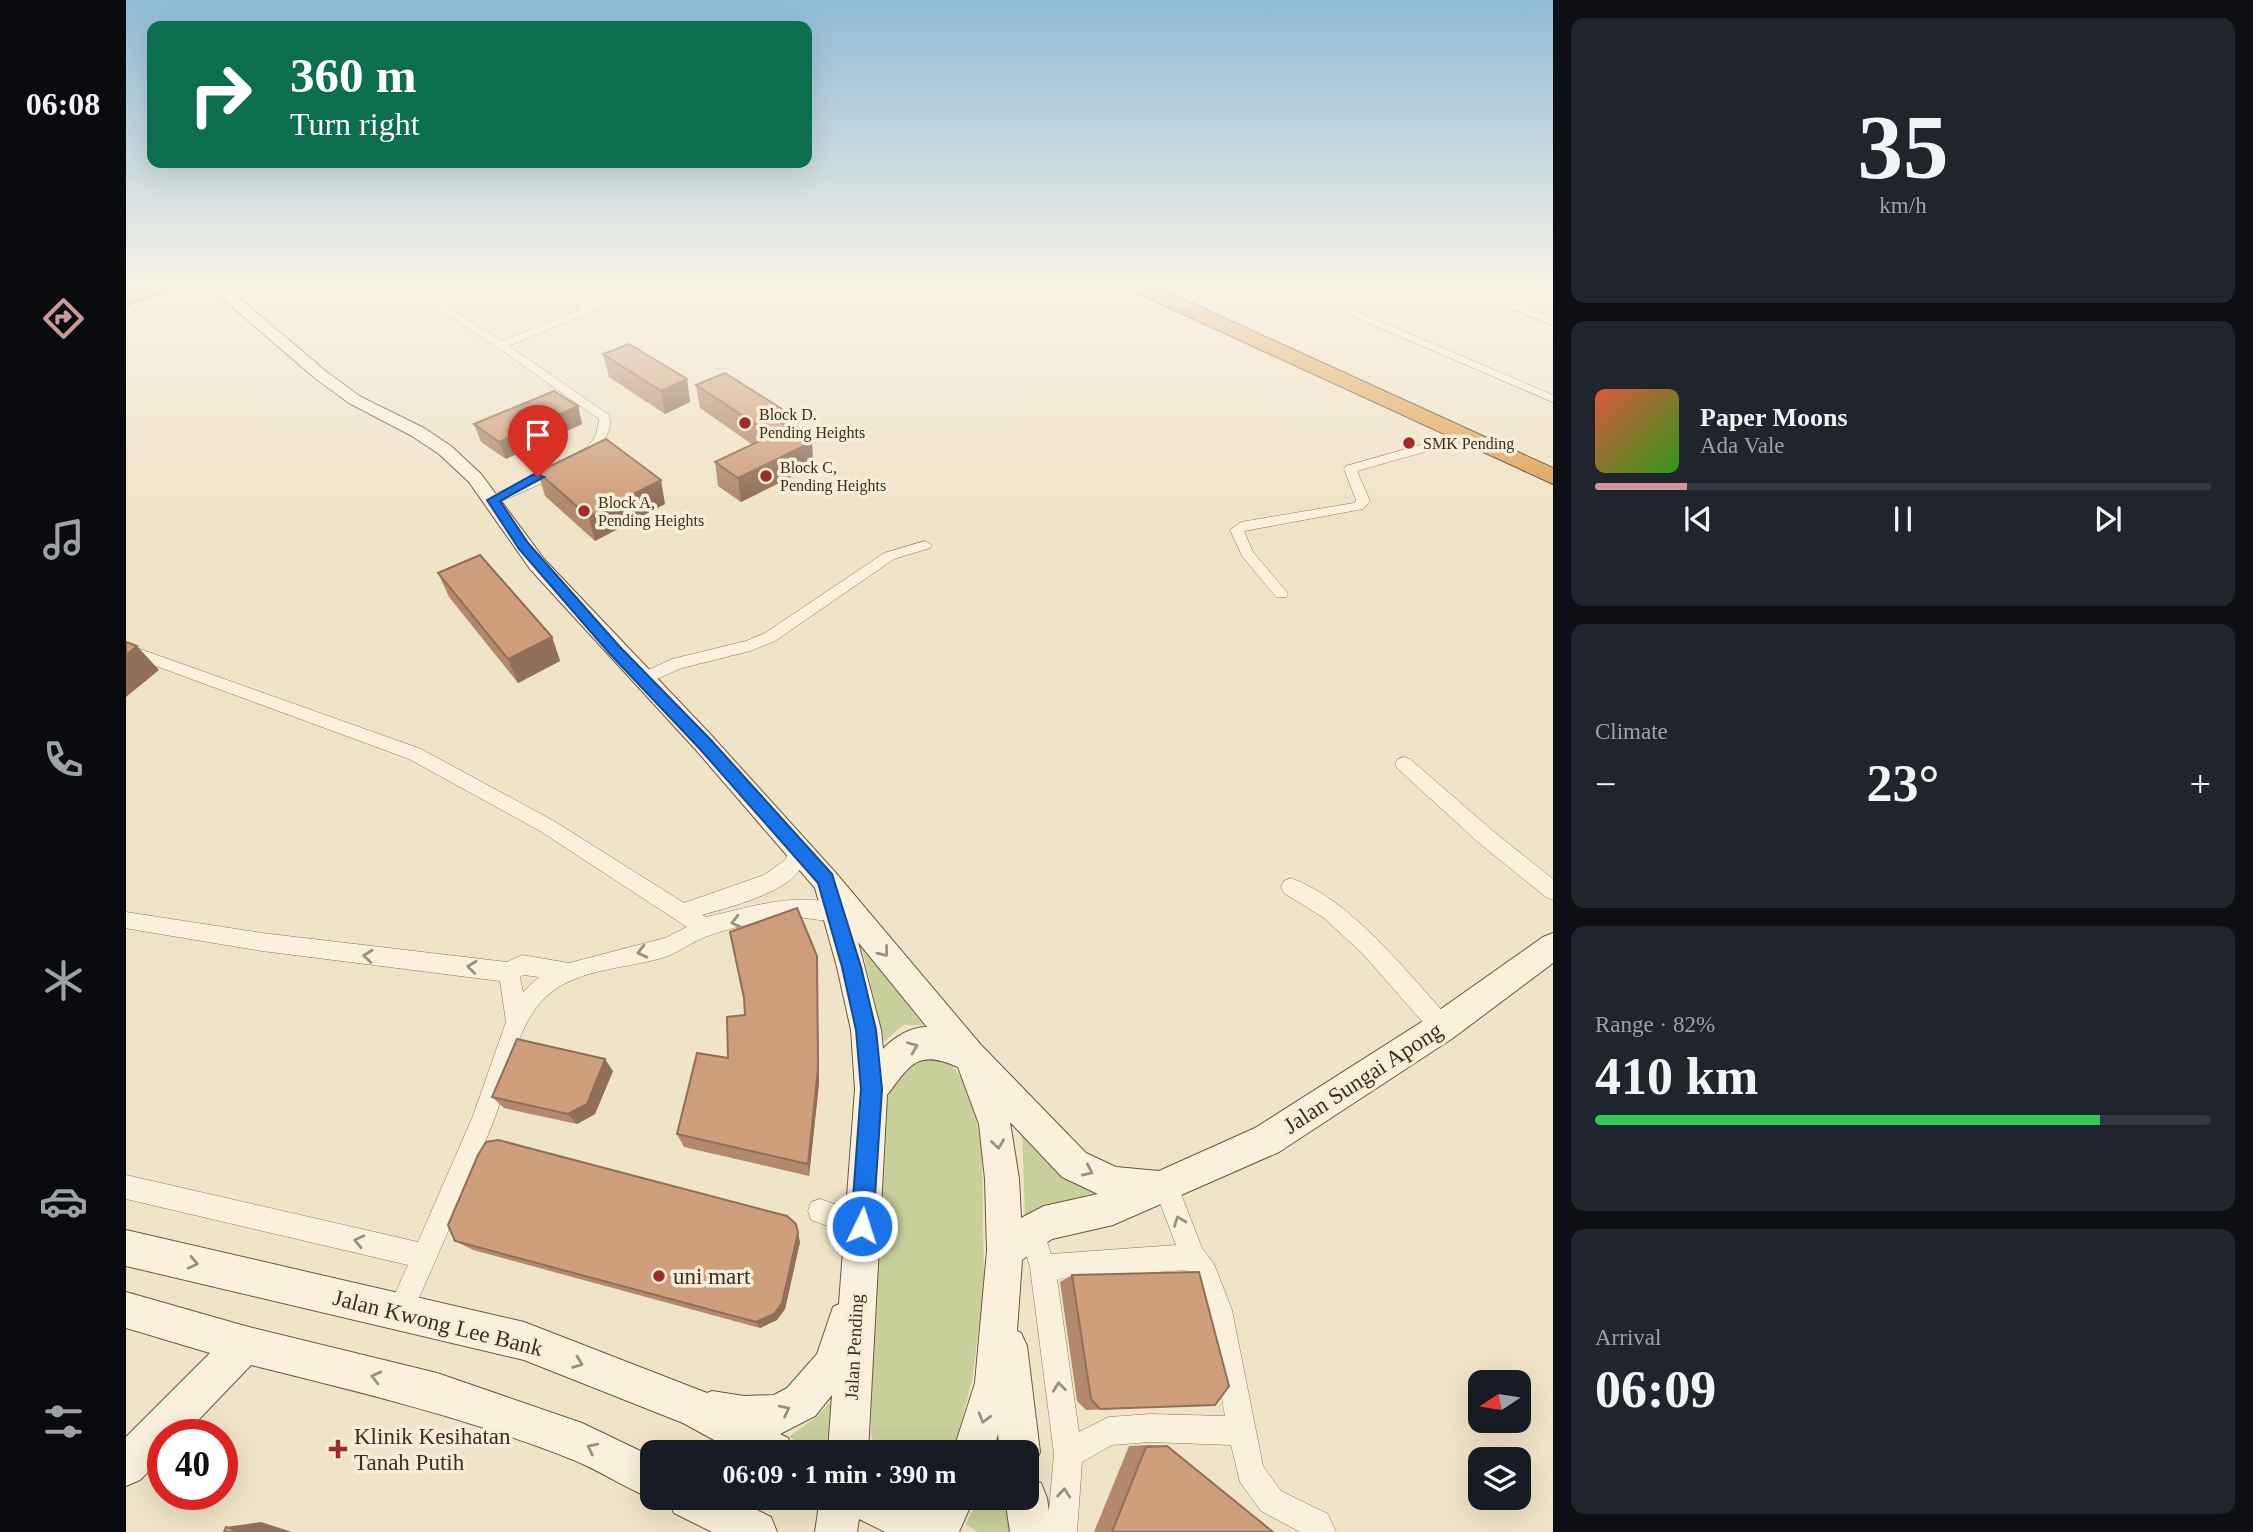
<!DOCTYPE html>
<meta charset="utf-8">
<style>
:root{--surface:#171b24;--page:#20242c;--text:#f1f3f6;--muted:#9ea1a6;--line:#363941;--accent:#cc999b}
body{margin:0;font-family:Georgia,serif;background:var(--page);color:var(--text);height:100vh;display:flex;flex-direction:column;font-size:26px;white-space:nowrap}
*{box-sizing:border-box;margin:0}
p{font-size:23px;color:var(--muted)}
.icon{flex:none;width:38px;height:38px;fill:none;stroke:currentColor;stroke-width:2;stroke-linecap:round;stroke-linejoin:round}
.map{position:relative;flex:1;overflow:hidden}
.side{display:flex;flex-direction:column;gap:18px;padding:18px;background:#0d0f14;width:700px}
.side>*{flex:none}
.top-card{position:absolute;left:21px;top:21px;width:665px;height:147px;border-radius:14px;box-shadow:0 7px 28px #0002;background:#0b6e4f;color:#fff;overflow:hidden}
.needle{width:46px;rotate:258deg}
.tools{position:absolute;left:1342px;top:1370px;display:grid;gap:14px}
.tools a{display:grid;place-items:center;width:63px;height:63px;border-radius:14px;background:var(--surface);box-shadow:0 7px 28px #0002;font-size:35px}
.speed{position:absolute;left:21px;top:1419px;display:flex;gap:14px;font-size:35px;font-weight:700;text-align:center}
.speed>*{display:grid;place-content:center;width:91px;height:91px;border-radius:50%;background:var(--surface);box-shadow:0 7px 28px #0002;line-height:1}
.speed .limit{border:10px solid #d22;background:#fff;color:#111}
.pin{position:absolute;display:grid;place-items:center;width:60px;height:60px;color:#fff;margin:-72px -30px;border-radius:50% 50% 50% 0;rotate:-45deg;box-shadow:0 0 7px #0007}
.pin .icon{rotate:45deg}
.me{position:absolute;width:77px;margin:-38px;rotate:4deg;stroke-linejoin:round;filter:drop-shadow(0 0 5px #0008)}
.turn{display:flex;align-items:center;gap:24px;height:147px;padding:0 28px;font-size:32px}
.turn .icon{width:91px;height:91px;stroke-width:2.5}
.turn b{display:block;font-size:49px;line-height:60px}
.big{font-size:52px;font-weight:600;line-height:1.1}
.side .tile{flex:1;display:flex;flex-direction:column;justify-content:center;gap:10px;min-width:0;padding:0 24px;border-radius:14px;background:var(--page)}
.side .dial{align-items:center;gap:0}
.dial b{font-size:91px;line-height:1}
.song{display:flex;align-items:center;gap:21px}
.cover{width:84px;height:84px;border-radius:10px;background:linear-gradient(135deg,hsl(10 70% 55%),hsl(110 70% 35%))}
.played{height:7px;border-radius:4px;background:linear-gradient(90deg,var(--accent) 15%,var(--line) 15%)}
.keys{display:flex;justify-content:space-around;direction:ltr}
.heat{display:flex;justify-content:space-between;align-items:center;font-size:38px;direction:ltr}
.charge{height:10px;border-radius:5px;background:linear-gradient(90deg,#34c759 82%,var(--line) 0)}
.trip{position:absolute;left:514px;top:1440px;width:399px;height:70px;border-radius:14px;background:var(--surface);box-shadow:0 7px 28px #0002;font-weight:600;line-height:70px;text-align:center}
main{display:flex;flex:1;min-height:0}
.tab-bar{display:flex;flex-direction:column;width:126px;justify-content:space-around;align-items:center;background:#090b0e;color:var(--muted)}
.tab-bar .icon{width:49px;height:49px}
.tab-bar .selected{color:var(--accent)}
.tab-bar b{font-size:32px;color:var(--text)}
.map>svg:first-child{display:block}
.green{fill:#c9cf9b}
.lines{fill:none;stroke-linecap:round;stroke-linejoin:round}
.street-casing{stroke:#8d765c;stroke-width:1}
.secondary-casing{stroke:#6f573f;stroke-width:2}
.highway-casing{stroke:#5b4430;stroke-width:2}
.street{fill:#faf1dc;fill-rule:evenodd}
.secondary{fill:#faf1dc;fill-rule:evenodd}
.highway{fill:#e0a458;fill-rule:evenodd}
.wall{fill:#b2896c}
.shaded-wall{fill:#916f58}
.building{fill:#cf9f7d;stroke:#916f58;stroke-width:2}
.oneway{stroke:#9c907e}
.route{fill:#1a73e8;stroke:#114b97;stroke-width:2}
.poi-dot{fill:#9e2a2b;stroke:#f7eed8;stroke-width:2.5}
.labels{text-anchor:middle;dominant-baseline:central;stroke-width:7;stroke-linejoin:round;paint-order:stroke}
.far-poi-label{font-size:16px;fill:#3d2e20;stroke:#f7eed8;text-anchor:start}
.street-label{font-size:19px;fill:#3d2e20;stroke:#f7eed8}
.near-street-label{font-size:23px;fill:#3d2e20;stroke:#f7eed8}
.near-poi-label{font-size:23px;fill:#3d2e20;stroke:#f7eed8;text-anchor:start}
</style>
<main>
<nav class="tab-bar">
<b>06:08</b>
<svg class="icon selected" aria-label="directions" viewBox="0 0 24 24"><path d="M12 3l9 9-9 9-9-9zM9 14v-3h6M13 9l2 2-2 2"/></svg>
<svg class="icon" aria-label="music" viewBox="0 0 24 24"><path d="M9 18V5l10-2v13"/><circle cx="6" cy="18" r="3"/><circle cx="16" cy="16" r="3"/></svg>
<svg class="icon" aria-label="phone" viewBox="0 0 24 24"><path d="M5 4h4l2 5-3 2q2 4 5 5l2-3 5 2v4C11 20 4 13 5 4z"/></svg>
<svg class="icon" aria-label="climate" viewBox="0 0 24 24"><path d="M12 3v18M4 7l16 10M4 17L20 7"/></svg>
<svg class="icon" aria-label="car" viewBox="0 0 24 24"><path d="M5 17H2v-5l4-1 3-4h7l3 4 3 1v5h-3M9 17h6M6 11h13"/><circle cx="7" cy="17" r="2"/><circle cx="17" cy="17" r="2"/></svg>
<svg class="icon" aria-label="filters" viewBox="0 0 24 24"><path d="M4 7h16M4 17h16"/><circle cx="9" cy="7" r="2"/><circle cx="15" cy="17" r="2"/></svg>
</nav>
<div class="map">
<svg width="1427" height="1532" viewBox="0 0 1427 1532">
<rect width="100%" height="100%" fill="#f0e4c8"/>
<!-- green -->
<g class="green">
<path d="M727,932l70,93h-20l-19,17 -21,-89z"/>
<path d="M803,1058l22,5 20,29 11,58 2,136 -12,95 -19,71h-75l-7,-16v-51l14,-271c7,-36 7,-45 44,-56z"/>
<path d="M896,1129l53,52 29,17 -79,19z"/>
<path d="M708,1398l-8,54h-10l-27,-15 26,-19z"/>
<path d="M852,1498h35l2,34h-38l-11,-8z"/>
</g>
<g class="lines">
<defs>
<g id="street">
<path d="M275,286h13l88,55 80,-32 -38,-23h13l34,19 46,-19h15l-143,60 100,69c12,42 -83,74 -111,88h-10v-6c29,-14 86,-32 105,-57 4,-6 5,-14 6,-21l-102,-72z"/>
<path d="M1157,286h14l256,109v7z"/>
<path d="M1327,286h15l85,32v7z"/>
<path d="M1337,433l4,1v6l-110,31 13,30 -7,8 -119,22 9,21 33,39 2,3 -2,3h-10l-34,-41 -12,-26 11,-8 113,-19 2,-3 -12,-31 2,-3z"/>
<path d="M799,541l7,4 -2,3 -36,11 -119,82 -25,10 -68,17 -39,17 -8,-6 2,-4 35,-16 74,-18 19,-8 119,-80z"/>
<path d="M0,644l295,105 133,72 130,82 80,-28 21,-15 8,-15 7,-2 7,2 2,6c-3,6 -6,14 -10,20 -17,23 -69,36 -97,44l4,2c43,-9 92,-27 135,-11l3,6 -3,6c-15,6 -32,-1 -47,-1 -19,0 -65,11 -83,18 -15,4 -28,15 -43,21 -38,13 -88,11 -120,39 -34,30 -38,84 -54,125 -27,67 -55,134 -85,200l-9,4 -9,-4 -4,-9 21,-46 -282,-66v-24l292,67 55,-126 33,-94 -6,-41 -238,-30 -132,-22 -4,-1v-16l136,21 245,29 15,-7 47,8 96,-25 22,-11 -147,-96 -131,-72 -283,-104zM398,975l15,2 -16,15 -3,-15z"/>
<path d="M1278,757l6,2 83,72 60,48v21l-7,-3 -67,-54 -81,-74 -3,-5 3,-5z"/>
<path d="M1165,878c62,23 115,94 159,141l3,8 -3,8 -8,3 -8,-3 -72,-82 -38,-35 -40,-25 -3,-6 3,-6z"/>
<path d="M1039,1173l9,3 28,72 12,16 18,46 31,156 18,25 47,23 8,18h-36l-39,-21 -21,-29 -9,-37 -81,-3 -38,3 -30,17 -5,70h-30l7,-78 -24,-187 -11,-35 4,-9 9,-4 9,4 10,31 125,-9 -23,-60 3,-9zM1061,1270c27,37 30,102 38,146l-75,-2 -41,3 -30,15 -22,-153z"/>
<path d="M694,1199l51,18 3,9 -3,9 -9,3 -51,-18 -3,-9 3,-9z"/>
</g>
<g id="secondary">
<path d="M79,286l22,2 101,85 33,24 63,31 27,18 30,28 63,85 168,177 123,136 146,173 105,108 30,14 43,4 96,-43 176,-112 112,-79 10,-4v30l-100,75 -174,114 -166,73 -61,14 -30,21 -5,71 4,2 6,13 13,106 -6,14 -7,3v-17h-27l-2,-18 -5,18h-40l22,-69 12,-132 -2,-72 -6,-55 -21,-57c-41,-18 -47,-3 -71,28l-19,357h-40l4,-57 -17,21 -35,18 8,4 6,14h-58l-53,-29 -159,-63 -398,-94v-36l398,92 183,71 5,-2 32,5 30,-1 13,-7 30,-34 16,-47 6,-3 16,-215 -4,-59 -14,-63 -22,-79 -119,-138 -166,-181 -61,-87 -30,-28 -27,-18 -63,-33 -33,-24 -99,-85zM732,942l69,85c-15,-1 -34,11 -44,22l-2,-19zM884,1122l52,55 36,17 -54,12 -23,12 -2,-39z"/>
<path d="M0,1292l119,34 192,47 145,50 71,34v41h3l-3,1c-28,-11 -54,-29 -82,-40 -104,-41 -211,-67 -320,-94l-67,70h-21v22l-23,23 -14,6v-49l84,-84 -84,-25z"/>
<path d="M901,1478l14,5 6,15 5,34h-42l-5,-34h22z"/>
<path d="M542,1498h65l38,19 6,15h-65l-38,-19z"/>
<path d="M694,1498h84l23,11 5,-11h42l-15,34h-74l-26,-13 -2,13h-42z"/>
</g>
<g id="highway">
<path d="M18,286h29l-2,4 -45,15v-12z"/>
<path d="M1003,286h25l399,182v16l-422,-194z"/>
</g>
</defs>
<!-- street casing -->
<use href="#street" class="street-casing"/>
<!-- secondary casing -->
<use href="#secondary" class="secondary-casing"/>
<!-- highway casing -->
<use href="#highway" class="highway-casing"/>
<!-- street -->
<use href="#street" class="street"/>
<!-- secondary -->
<use href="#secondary" class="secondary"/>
<!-- highway -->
<use href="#highway" class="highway"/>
</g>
<!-- wall -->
<g class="wall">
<path d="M477,354l84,25 3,23 -25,12 -56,-37z"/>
<path d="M570,385l94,29v14l22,14 1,24 -72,36 -23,-16 -3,-24 38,-17 -53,-37z"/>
<path d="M452,406l4,18 -76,35 -25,-17 -7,-18z"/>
<path d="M412,472l127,32 -70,37 -50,-45z"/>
<path d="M312,573l114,64 8,24 -42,22 -69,-86z"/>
<path d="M691,956l2,127 -10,93 -125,-29 -7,-13 51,-76 17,-43z"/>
<path d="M487,1071l-18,43 -18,10 -73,-16 -12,-11z"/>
<path d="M329,1241l345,1 -15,67 -8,11 -17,8 -287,-78z"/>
<path d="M946,1275l123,131 -109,4 -9,-9 -17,-119z"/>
<path d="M1023,1445l18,1 106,86h-179l35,-86z"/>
</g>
<!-- shaded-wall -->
<g class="shaded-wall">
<path d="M561,379l3,23 -25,12 -4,-23z"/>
<path d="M452,406l4,18 -76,35 -7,-17z"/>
<path d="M664,414l1,24 -14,-18z"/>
<path d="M686,442l1,24 -72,36 -3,-24z"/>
<path d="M535,480l4,24 -70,37 -6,-24z"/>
<path d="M426,637l8,24 -42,22 -10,-24z"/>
<path d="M11,646l22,24 -33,27v-42z"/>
<path d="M691,956l2,127 -10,93 -1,-12z"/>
<path d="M479,1059l8,12 -18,43 -18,10 -9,-10z"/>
<path d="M670,1224l4,18 -15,67 -8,11 -17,8 -4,-6z"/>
<path d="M135,1522l31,10h-52l-14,-5z"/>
</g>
<!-- building -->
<g class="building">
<path d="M503,344l58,35 -26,12 -58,-37z"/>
<path d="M599,373l65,41 -13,6 35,22 -74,36 -23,-16 57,-27 -76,-50z"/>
<path d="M428,391l24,15 -79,36 -25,-18z"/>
<path d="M480,439l55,41 -72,37 -51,-45z"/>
<path d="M354,555l72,82 -44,22 -70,-86z"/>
<path d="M0,642l11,4 -11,9z"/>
<path d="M671,908l20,48 1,112 -10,96 -131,-30 20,-81 31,5 -1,-41 18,-2 -1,-17 -14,-66z"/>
<path d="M391,1039l88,20 -18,45 -19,10 -76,-17z"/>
<path d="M372,1140l289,76 9,8 2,9 -16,70 -8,11 -18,8 -301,-81 -7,-16 30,-70 8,-13z"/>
<path d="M1073,1272l30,114 -14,19 -115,4 -9,-10 -19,-124z"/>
<path d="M1041,1446l106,86h-161l34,-85z"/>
<path d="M100,1527l14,5h-16z"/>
</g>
<!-- one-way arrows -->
<defs><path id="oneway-chevron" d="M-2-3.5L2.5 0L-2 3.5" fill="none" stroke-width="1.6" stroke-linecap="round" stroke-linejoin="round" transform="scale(1.75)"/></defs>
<g class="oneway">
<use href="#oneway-chevron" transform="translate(610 922) rotate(166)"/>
<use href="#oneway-chevron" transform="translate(516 952) rotate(166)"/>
<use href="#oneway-chevron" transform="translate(758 952) rotate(51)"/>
<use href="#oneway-chevron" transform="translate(242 956) rotate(-174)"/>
<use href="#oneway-chevron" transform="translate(346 967) rotate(-174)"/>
<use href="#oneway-chevron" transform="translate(787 1047) rotate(-23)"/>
<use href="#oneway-chevron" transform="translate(872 1144) rotate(82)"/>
<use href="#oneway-chevron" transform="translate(962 1171) rotate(25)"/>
<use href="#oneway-chevron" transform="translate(1053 1221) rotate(-111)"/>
<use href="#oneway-chevron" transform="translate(233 1241) rotate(-167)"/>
<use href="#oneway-chevron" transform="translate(67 1263) rotate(13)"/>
<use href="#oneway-chevron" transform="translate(452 1363) rotate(21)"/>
<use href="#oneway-chevron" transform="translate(250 1377) rotate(-166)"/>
<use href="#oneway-chevron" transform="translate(933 1387) rotate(-97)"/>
<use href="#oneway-chevron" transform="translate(659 1410) rotate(-26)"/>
<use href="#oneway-chevron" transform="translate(858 1418) rotate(106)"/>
<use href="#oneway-chevron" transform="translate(466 1448) rotate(-153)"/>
<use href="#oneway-chevron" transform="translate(938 1493) rotate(-85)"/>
</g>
<!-- sky -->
<linearGradient id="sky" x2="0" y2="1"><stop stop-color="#8fbad6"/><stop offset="0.57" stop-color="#f8f3e6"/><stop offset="1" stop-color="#f8f3e6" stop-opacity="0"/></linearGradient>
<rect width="1427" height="501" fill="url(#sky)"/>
<!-- route -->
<path class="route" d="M408,474l10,3 -44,24 28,42 92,104 90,92 122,135 29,93 15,63 6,59 -9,137 -3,8 -8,3 -8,-3 -3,-8 10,-137 -5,-59 -14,-63 -24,-84 -119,-135 -89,-94 -91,-105 -32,-49z"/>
<!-- markers -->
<g class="poi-dot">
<circle cx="619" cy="423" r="7"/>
<circle cx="1283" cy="443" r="7"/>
<circle cx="640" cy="476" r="7"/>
<circle cx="458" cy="511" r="7"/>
<circle cx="533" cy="1276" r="7"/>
<path d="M208.5 1438.5h7v7h7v7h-7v7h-7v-7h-7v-7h7z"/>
</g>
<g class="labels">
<!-- far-poi labels -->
<g class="far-poi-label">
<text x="633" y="414">Block D.<tspan x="633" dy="18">Pending Heights</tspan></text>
<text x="1297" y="443">SMK Pending</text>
<text x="654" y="467">Block C,<tspan x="654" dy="18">Pending Heights</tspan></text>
<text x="472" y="502">Block A,<tspan x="472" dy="18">Pending Heights</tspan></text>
</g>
<!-- street labels -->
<g class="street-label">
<text transform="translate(728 1347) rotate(-87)">Jalan Pending</text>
</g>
<!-- near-street labels -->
<g class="near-street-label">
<text transform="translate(1237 1078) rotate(-33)">Jalan Sungai Apong</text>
<text transform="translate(312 1323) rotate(14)">Jalan Kwong Lee Bank</text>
</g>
<!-- near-poi labels -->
<g class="near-poi-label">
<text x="547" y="1276">uni mart</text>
<text x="228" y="1436">Klinik Kesihatan<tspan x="228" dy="26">Tanah Putih</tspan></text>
</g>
</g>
</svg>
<div class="tools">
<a><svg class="needle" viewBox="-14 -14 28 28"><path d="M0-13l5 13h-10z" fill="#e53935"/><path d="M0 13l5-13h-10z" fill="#9ea1a6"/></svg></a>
<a><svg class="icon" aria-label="layers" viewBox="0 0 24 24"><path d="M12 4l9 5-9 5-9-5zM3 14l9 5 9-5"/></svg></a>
</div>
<div class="speed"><div class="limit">40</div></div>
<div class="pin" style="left:412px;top:477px;background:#d93025"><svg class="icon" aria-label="arrive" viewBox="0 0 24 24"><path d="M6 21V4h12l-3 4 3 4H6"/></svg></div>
<svg class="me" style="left:736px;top:1226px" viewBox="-20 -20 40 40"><circle r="17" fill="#1a73e8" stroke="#fff" stroke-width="3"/><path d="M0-11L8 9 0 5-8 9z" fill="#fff"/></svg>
<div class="trip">06:09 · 1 min · 390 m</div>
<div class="top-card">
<div class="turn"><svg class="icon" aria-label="right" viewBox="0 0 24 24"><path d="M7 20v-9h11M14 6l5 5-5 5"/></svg><div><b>360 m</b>Turn right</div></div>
</div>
</div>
<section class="side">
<div class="tile dial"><b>35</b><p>km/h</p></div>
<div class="tile">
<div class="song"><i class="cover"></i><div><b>Paper Moons</b><p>Ada Vale</p></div></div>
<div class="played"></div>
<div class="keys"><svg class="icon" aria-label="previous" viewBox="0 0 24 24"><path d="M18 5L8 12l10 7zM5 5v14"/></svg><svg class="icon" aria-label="pause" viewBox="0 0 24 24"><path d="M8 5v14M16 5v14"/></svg><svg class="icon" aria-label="next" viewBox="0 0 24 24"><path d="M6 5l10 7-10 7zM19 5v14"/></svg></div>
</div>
<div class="tile"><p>Climate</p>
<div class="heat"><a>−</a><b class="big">23°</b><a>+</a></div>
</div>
<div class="tile"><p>Range · 82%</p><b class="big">410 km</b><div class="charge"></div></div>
<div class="tile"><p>Arrival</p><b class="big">06:09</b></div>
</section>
</main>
